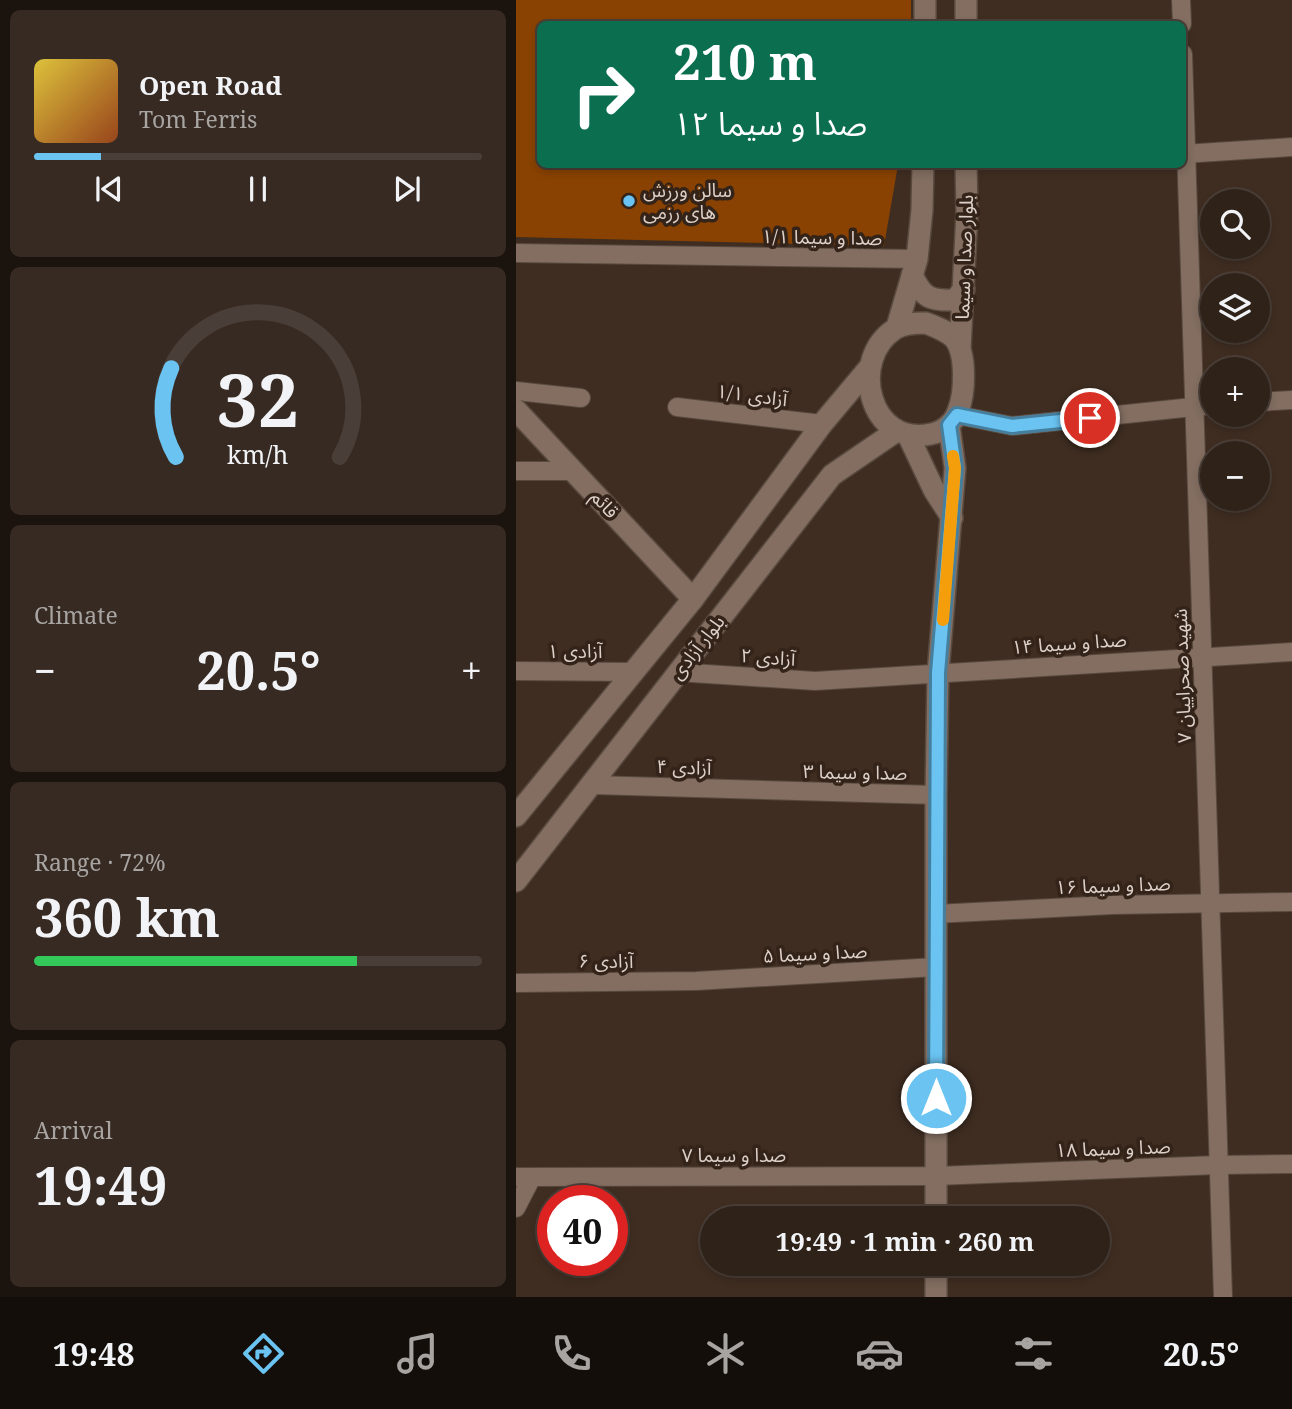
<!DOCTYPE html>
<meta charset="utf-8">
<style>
:root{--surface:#2f2219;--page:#372a22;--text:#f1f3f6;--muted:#a7a4a2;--line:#4a3f38;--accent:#6ac3f1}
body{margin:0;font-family:"Noto Serif","Noto Sans Arabic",serif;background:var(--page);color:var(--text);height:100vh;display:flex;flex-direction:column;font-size:26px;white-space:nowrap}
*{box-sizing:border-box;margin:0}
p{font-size:23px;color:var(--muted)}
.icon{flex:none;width:38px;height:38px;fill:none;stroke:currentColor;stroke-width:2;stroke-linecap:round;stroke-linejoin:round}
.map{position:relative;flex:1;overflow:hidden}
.sheet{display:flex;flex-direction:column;gap:10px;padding:10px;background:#1a130e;width:516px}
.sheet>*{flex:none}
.top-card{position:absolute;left:21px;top:21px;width:649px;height:147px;border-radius:10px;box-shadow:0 4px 10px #0003,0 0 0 2px var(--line);background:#0b6e4f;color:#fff;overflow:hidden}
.controls{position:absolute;left:684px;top:189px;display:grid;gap:14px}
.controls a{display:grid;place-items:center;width:70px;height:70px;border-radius:50%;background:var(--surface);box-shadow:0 4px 10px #0003,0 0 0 2px var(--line);font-size:35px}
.speed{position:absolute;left:21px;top:1185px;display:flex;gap:14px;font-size:35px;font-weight:700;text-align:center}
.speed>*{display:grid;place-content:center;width:91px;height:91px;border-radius:50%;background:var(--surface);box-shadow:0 4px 10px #0003,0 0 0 2px var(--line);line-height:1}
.speed .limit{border:10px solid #d22;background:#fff;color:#111}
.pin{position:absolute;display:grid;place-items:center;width:60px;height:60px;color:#fff;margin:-30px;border:4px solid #fff;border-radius:50%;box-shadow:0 2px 7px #0007}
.me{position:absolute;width:77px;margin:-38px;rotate:0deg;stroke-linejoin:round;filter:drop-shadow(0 0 5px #0008)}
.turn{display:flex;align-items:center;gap:24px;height:147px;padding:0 21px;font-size:32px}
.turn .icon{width:91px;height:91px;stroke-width:2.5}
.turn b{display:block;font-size:49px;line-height:60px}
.big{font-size:52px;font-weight:700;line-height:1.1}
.sheet .tile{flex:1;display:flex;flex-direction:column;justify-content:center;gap:10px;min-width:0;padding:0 24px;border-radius:10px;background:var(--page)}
.sheet .dial{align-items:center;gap:0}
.dial svg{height:182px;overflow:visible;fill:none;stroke:var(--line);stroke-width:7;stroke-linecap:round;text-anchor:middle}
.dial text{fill:var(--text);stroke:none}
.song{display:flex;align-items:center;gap:21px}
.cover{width:84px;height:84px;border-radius:10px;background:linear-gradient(135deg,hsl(50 70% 55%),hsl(20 70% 35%))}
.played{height:7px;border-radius:4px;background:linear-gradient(90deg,var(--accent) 15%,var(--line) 15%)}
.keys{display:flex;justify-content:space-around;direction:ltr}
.heat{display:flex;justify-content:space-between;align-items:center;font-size:38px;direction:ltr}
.charge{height:10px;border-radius:5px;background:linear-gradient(90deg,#34c759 72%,var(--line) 0)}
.trip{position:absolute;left:184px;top:1206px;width:410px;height:70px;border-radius:35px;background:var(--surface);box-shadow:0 4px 10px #0003,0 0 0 2px var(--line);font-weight:700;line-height:70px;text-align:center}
.tab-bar{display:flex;height:112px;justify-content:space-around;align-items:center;background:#130e0a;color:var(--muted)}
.tab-bar .icon{width:49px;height:49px}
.tab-bar .selected{color:var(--accent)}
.tab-bar b{font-size:32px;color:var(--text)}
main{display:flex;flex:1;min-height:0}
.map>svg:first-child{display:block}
.green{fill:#894201}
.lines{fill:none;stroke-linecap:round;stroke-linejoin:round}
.street-casing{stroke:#58493f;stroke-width:20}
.secondary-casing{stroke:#58493f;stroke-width:24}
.street{stroke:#836e61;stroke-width:18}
.secondary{stroke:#836e61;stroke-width:21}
.route-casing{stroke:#457f9d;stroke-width:18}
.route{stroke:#6ac3f1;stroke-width:12}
.slow{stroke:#f59e0b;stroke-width:12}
.poi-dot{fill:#6ac3f1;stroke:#342318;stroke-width:2.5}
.labels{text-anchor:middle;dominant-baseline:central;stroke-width:7;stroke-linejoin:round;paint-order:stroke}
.poi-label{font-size:19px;fill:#dcd0c9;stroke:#342318;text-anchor:start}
.street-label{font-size:19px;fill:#dcd0c9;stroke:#342318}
</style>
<main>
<section class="sheet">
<div class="tile">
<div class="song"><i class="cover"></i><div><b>Open Road</b><p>Tom Ferris</p></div></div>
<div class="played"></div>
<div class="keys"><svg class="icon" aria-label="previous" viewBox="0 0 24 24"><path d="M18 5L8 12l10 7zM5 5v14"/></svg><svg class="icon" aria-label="pause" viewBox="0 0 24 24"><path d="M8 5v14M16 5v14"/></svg><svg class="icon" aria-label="next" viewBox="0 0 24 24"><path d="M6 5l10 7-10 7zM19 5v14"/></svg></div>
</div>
<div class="tile dial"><svg viewBox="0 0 100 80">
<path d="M14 69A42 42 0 1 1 86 69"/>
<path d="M14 69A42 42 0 0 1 12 30" stroke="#6ac3f1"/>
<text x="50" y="56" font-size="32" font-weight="700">32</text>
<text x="50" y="72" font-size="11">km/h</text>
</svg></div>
<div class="tile"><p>Climate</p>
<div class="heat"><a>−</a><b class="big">20.5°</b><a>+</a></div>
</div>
<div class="tile"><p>Range · 72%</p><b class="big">360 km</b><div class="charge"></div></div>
<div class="tile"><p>Arrival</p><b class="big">19:49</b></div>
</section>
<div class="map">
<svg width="776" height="1297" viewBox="0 0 776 1297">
<rect width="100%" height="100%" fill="#3f2d21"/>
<!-- green -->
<path class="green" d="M0,0h395v24h-371v140l358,1 -14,81 -368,-9z"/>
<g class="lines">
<defs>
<g id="street">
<path d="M665,0l1,24"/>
<path d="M667,54l40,1243"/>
<path d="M667,154l109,-7"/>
<path d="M0,253l401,6"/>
<path d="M0,391l65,7"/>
<path d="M742,402l34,-2"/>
<path d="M161,407l145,17"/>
<path d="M441,415l55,11 200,-21"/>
<path d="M0,471h58"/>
<path d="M0,671l118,1"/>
<path d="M161,672l138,9 477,-29"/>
<path d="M77,785l343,10"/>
<path d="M419,914l177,-9 180,-3"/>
<path d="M0,983l180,-2 240,-14"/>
<path d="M0,1177l420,-1 282,-11 74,-1"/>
<path d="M0,1208l16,-31"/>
</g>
<g id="secondary">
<path d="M450,0v24"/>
<path d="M409,24v-24"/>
<path d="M396,275c11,23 18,26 43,25l9,-11"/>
<path d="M410,323c10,4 21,8 28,15 13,15 11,56 4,73 -4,12 -15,21 -27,23 -62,14 -83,-75 -36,-105 9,-6 21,-6 31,-6z"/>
<path d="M381,327l20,-68 5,-49 1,-46"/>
<path d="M444,349l7,-137 -1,-48"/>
<path d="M0,410l177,189"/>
<path d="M392,435l26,55 18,28"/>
<path d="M0,816l177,-217 129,-175 47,-56"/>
<path d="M0,881l316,-406 63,-43"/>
<path d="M420,1218v-423l2,-122 17,-205 -6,-43"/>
<path d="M420,1297v-33"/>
</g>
</defs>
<!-- street casing -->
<use href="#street" class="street-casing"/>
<!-- secondary casing -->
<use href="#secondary" class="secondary-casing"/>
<!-- street -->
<use href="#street" class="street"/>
<!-- secondary -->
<use href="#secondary" class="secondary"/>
</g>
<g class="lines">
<defs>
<path id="route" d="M420,1098l2,-425 17,-205 -6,-43 8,-10 55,11 78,-8"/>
</defs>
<!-- route casing -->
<use href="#route" class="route-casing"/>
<!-- route -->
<use href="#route" class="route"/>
<!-- slow -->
<path class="slow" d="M427,620l12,-152 -2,-12"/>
</g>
<!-- markers -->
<circle class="poi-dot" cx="113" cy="201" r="7"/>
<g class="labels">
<!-- poi labels -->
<g class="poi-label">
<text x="127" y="190">سالن ورزش<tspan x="127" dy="22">های رزمی</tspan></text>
</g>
<!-- street labels -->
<g class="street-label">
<text transform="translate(306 237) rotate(1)">صدا و سیما ۱/۱</text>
<text transform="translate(448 257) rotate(-88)">بلوار صدا و سیما</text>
<text transform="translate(236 395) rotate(7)">آزادی ۱/۱</text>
<text transform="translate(89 504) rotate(47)">قائم</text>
<text transform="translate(553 643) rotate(-4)">صدا و سیما ۱۴</text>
<text transform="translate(181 647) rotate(-52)">بلوار آزادی</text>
<text x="59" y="651">آزادی ۱</text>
<text transform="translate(252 657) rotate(4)">آزادی ۲</text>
<text transform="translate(666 676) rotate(-92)">شهید صحراییان ۷</text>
<text transform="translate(168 767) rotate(2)">آزادی ۴</text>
<text transform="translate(339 772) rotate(1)">صدا و سیما ۳</text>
<text transform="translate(597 885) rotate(-2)">صدا و سیما ۱۶</text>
<text transform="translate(299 953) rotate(-3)">صدا و سیما ۵</text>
<text x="90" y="961">آزادی ۶</text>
<text transform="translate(597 1148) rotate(-2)">صدا و سیما ۱۸</text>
<text x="218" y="1155">صدا و سیما ۷</text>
</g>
</g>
</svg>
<div class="controls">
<a><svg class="icon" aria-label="search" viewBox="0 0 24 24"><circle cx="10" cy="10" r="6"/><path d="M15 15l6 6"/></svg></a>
<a><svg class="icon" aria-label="layers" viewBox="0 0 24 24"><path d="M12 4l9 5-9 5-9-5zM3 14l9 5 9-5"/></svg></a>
<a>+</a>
<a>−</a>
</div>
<div class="speed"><div class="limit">40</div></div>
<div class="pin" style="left:574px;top:418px;background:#d93025"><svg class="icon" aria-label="arrive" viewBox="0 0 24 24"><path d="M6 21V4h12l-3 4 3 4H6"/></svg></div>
<svg class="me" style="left:420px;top:1098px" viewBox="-20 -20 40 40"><circle r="17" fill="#6ac3f1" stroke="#fff" stroke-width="3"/><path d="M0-11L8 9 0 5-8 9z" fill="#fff"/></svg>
<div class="trip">19:49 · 1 min · 260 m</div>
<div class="top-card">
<div class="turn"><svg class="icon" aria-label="right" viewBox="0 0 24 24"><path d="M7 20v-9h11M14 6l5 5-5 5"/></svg><div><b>210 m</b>صدا و سیما ۱۲</div></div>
</div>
</div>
</main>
<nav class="tab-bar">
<b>19:48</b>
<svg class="icon selected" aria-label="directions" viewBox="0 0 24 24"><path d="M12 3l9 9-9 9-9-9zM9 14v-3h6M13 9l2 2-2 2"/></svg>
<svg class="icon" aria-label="music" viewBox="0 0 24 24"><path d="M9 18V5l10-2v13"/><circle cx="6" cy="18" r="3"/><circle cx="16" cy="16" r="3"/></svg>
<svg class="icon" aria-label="phone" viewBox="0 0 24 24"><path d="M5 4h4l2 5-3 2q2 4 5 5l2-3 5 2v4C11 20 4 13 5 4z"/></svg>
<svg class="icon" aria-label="climate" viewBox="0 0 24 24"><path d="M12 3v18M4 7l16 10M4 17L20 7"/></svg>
<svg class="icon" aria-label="car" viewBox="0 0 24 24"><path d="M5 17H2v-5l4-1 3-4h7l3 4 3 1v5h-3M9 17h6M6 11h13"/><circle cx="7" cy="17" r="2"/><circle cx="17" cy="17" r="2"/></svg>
<svg class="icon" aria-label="filters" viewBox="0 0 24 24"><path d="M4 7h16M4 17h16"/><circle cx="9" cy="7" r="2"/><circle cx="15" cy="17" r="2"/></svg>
<b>20.5°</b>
</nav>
